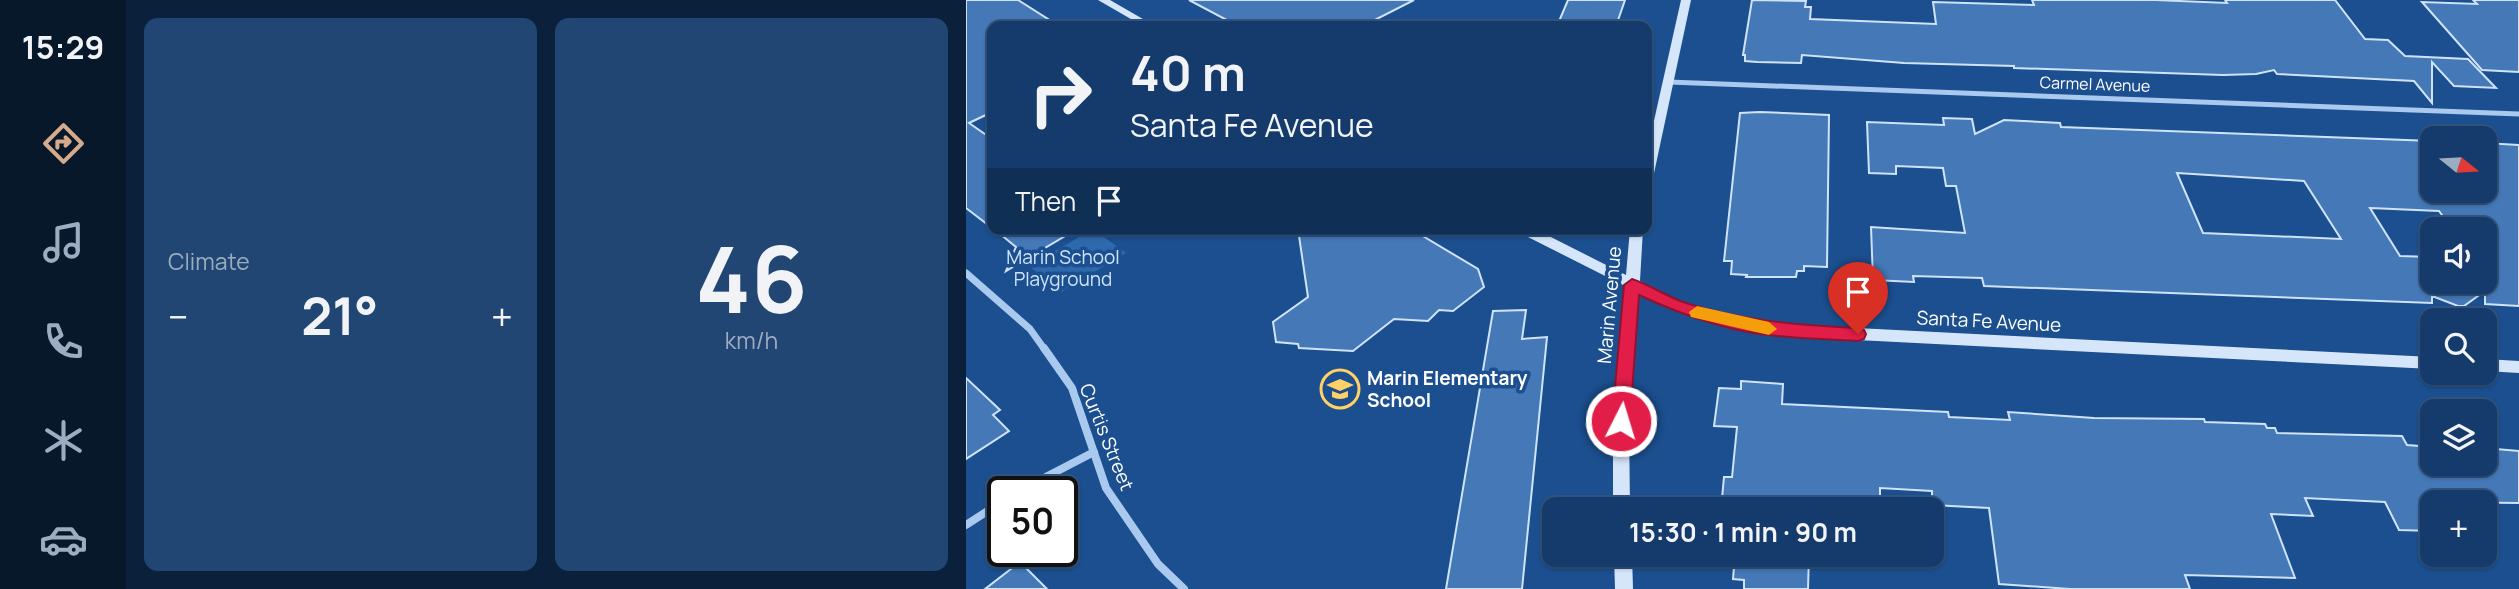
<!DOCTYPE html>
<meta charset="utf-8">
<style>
:root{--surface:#143b6b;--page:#214673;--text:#f1f3f6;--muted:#9dadc1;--line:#33557e;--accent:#d6ab8b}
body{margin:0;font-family:Manrope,sans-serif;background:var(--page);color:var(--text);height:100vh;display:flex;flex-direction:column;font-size:26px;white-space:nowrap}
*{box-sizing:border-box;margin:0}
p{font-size:23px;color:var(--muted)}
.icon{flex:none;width:38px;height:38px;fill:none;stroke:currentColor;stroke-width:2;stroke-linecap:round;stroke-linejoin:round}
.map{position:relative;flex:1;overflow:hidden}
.side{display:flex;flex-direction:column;gap:18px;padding:18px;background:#0b203b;width:840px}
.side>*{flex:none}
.top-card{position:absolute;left:21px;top:21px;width:665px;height:214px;border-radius:14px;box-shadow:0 2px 5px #0004,0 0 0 2px var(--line);background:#143b6b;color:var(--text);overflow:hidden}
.needle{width:46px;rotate:108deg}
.tools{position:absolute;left:1454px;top:126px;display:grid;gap:14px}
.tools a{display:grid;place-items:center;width:77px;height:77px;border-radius:14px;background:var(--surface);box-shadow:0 2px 5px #0004,0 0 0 2px var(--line);font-size:35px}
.speed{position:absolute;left:21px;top:476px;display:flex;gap:14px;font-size:35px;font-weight:700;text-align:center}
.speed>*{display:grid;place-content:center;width:91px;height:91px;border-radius:50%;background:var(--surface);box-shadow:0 2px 5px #0004,0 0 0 2px var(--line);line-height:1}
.speed .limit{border:4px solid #111;border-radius:10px;background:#fff;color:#111}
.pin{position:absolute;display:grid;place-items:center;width:60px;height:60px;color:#fff;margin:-72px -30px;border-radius:50% 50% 50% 0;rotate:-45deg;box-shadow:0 0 7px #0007}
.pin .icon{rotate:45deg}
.me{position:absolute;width:77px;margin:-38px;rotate:5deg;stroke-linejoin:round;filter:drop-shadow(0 0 5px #0008)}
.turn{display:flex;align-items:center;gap:24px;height:147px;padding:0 28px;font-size:32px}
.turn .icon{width:91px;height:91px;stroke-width:2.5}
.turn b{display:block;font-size:49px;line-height:60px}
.then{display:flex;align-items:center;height:66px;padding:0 28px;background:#0003;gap:14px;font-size:26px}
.big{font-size:52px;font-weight:700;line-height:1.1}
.side .tile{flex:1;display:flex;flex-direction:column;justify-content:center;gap:10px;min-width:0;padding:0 24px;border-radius:14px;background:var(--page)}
.side .dial{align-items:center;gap:0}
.dial b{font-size:91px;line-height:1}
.heat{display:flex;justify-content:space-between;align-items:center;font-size:38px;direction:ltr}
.side .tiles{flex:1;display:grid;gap:18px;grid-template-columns:repeat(2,1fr)}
.trip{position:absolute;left:576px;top:497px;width:402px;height:70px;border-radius:14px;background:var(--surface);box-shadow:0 2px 5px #0004,0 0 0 2px var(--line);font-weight:700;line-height:70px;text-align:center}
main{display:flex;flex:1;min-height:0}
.tab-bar{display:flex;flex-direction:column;width:126px;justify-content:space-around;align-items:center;background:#08182b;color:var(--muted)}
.tab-bar .icon{width:49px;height:49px}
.tab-bar .current{color:var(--accent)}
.tab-bar b{font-size:32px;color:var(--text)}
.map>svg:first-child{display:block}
.green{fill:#2e69ad}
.building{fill:#4478b7;stroke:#cfe3fa;stroke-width:2;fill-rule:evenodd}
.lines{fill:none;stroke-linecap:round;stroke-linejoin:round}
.street-far2{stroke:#a9c9ee;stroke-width:5}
.street-far1{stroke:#a9c9ee;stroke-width:7}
.street{stroke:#a9c9ee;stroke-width:8}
.secondary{fill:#d6e6fa;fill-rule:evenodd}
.route{fill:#e11d48;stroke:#92132f;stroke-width:2}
.slow{fill:#f59e0b}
.labels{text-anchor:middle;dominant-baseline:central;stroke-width:7;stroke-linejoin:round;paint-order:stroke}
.far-street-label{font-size:16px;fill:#fff;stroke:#1b4f8f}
.park-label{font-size:19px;fill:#cfe3fa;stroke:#1b4f8f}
.street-label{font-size:19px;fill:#fff;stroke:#1b4f8f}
.poi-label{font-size:19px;font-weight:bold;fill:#fff;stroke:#1b4f8f;text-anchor:start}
</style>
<main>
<nav class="tab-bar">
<b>15:29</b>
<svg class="icon current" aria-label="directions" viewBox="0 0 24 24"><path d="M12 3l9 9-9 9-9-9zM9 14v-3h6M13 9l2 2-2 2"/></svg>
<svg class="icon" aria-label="music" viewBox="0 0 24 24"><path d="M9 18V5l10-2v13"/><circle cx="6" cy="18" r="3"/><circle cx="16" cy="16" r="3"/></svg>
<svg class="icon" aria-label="phone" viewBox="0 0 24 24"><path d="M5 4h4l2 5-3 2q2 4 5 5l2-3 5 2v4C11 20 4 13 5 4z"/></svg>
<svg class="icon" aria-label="climate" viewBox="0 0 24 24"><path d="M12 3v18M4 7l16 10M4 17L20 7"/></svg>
<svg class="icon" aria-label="car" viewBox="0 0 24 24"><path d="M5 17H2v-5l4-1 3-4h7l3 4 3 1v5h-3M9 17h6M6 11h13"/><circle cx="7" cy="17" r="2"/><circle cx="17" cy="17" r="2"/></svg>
</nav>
<section class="side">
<div class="tiles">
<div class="tile"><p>Climate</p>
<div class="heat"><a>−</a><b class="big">21°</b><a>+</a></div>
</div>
<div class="tile dial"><b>46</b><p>km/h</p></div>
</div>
</section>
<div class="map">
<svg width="1553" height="589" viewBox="0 0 1553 589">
<rect width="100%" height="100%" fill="#1b4f8f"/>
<!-- green -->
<path class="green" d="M127,229l33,24 -65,39 -32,-26z"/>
<!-- building -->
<g class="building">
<path d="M0,0h52l41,26h-67v86l-23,11 23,16v89l-26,-20z"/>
<path d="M223,0h225l-51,26h-125z"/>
<path d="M602,0h57l-9,26h-59z"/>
<path d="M786,0l54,1 -1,6h6l-1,12 126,5 -3,-22 101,3 -2,-5h123l72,3 -2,-3h110l30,39 23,1 17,16 63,3 28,29 -42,-2 -22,-24v41l-18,-22 -137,-7 -3,-4 -18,4 -33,1 -209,-7v-2l-110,-3 -102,-8 -1,8 -44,-1 -12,-1v-6h-2z"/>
<path d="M1507,0h46v72l-37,-2 -60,-68 55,2z"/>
<path d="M794,112l69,3 -2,152 -23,-1v5h-7l-1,6h-50l1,-2 -16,-1 1,-13h-8l16,-148z"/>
<path d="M977,118l29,1 3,15 29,-14 56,3 1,4 371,14v50h53v-48l34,2v161l-34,-2v-13l-21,15h-6l-26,-10v7l-448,-17 -2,-8 -69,-2 1,6 -41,-2 -2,-53 94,6 -9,-47h-10l-3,-18 -47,-2v8l-27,-1 -2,-51 77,3zM1211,173l127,8 37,58 -138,-6zM1404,208l69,3 13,18h33v53h-53v-25l-32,-1z"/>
<path d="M28,229h83l-71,42 10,-24z"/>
<path d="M332,229h113l67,40 6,18 -31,24 -14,-1 -11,11 -34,-2 -41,32 -54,-3 -1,-4 -22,-2 -3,-20 35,-25z"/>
<path d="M560,310l-4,29 25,-2 -25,252h-76l47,-278z"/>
<path d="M0,378l34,32 -7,5 16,16 -43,28z"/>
<path d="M775,381l42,3 -1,20 166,8 1,5 61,3 -2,-8 86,6 110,1 1,3 60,2 2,4h8l2,5 125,3 5,9 25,2v17h53v-16l34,3v52l-87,-1v29l-33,-1 -14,-28 -80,-4 8,18 -42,-2 24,64 -110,-3 5,14h-120l-71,-5 -10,-76 -57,-3v-14l-52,-3v21h-159l3,-32h8l5,-50 -23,-1 5,-38 22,1z"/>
<path d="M769,555h74l-1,34h-64v-9l-11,-1z"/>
<path d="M54,562l27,27h-62z"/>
</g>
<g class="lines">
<!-- street-far2 -->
<path class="street-far2" d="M703,82l850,32"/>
<!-- street-far1 -->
<path class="street-far1" d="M0,273l64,56 15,21"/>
<!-- street -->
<g class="street">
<path d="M78,348l28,40 34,100 52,76 26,25"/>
<path d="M51,492l77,-40"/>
<path d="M0,525l37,-24"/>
</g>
<!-- secondary -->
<g class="secondary">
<path d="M132,0h12l45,26h-12z"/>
<path d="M715,0h10l-38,178 -6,4v-30z"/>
<path d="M551,229h18l91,46 4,-46h13l-3,52 43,22 44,12 49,9 656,33v12l-656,-33 -49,-9 -48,-15 -40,-19 -10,128 1,88h-17v-88l12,-135 -107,-54z"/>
<path d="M1519,359l34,2v12l-34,-2z"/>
<path d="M648,555h18l1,34h-18z"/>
</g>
</g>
<!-- route -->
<path class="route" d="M666,279c19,6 35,18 54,24 57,18 113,22 172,25l6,2 2,4 -2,5 -6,2c-27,-2 -54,-2 -81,-5 -48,-4 -95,-21 -138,-41l-9,126 -3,5 -6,2 -7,-2 -2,-5 12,-136z"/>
<!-- slow -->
<path class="slow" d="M731,306l72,16 8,7 -8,6 -78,-18 -2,-5z"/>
<!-- icons -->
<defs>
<symbol id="school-ring" viewBox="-11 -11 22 22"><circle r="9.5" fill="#1b4f8f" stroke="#ffd166" stroke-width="1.5"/><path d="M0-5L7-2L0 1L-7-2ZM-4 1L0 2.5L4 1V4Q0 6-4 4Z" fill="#ffd166"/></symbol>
</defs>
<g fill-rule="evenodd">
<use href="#school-ring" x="352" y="367" width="44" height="44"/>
</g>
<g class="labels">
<!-- far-street labels -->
<g class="far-street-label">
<text transform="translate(1129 84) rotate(2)">Carmel Avenue</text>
</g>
<!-- park labels -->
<g class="park-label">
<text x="97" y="257">Marin School<tspan x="97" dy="22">Playground</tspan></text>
</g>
<!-- street labels -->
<g class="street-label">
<text transform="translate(643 305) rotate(-85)">Marin Avenue</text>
<text transform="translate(1023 321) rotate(3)">Santa Fe Avenue</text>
<text transform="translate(141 437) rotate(68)">Curtis Street</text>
</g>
<!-- poi labels -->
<g class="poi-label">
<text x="401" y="378">Marin Elementary<tspan x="401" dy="22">School</tspan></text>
</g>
</g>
</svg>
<div class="tools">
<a><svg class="needle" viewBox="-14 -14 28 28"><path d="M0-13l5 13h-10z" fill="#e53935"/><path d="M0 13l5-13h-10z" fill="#9dadc1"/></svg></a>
<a><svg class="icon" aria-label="sound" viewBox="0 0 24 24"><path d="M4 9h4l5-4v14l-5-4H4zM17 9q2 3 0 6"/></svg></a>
<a><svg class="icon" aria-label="search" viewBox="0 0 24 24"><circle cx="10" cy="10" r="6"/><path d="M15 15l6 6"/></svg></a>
<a><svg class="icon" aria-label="layers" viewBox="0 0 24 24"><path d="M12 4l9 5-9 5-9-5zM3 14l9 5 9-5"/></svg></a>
<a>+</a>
</div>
<div class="speed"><div class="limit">50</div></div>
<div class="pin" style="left:892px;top:334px;background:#d93025"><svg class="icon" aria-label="arrive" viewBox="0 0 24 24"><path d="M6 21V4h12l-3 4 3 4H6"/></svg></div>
<svg class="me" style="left:655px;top:421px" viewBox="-20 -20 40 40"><circle r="17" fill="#e11d48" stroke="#fff" stroke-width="3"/><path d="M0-11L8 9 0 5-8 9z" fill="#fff"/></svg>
<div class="trip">15:30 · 1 min · 90 m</div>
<div class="top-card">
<div class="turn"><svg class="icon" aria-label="right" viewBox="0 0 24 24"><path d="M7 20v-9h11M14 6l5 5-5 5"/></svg><div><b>40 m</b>Santa Fe Avenue</div></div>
<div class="then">Then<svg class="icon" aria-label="arrive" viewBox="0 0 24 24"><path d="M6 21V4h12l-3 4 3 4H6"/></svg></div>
</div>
</div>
</main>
